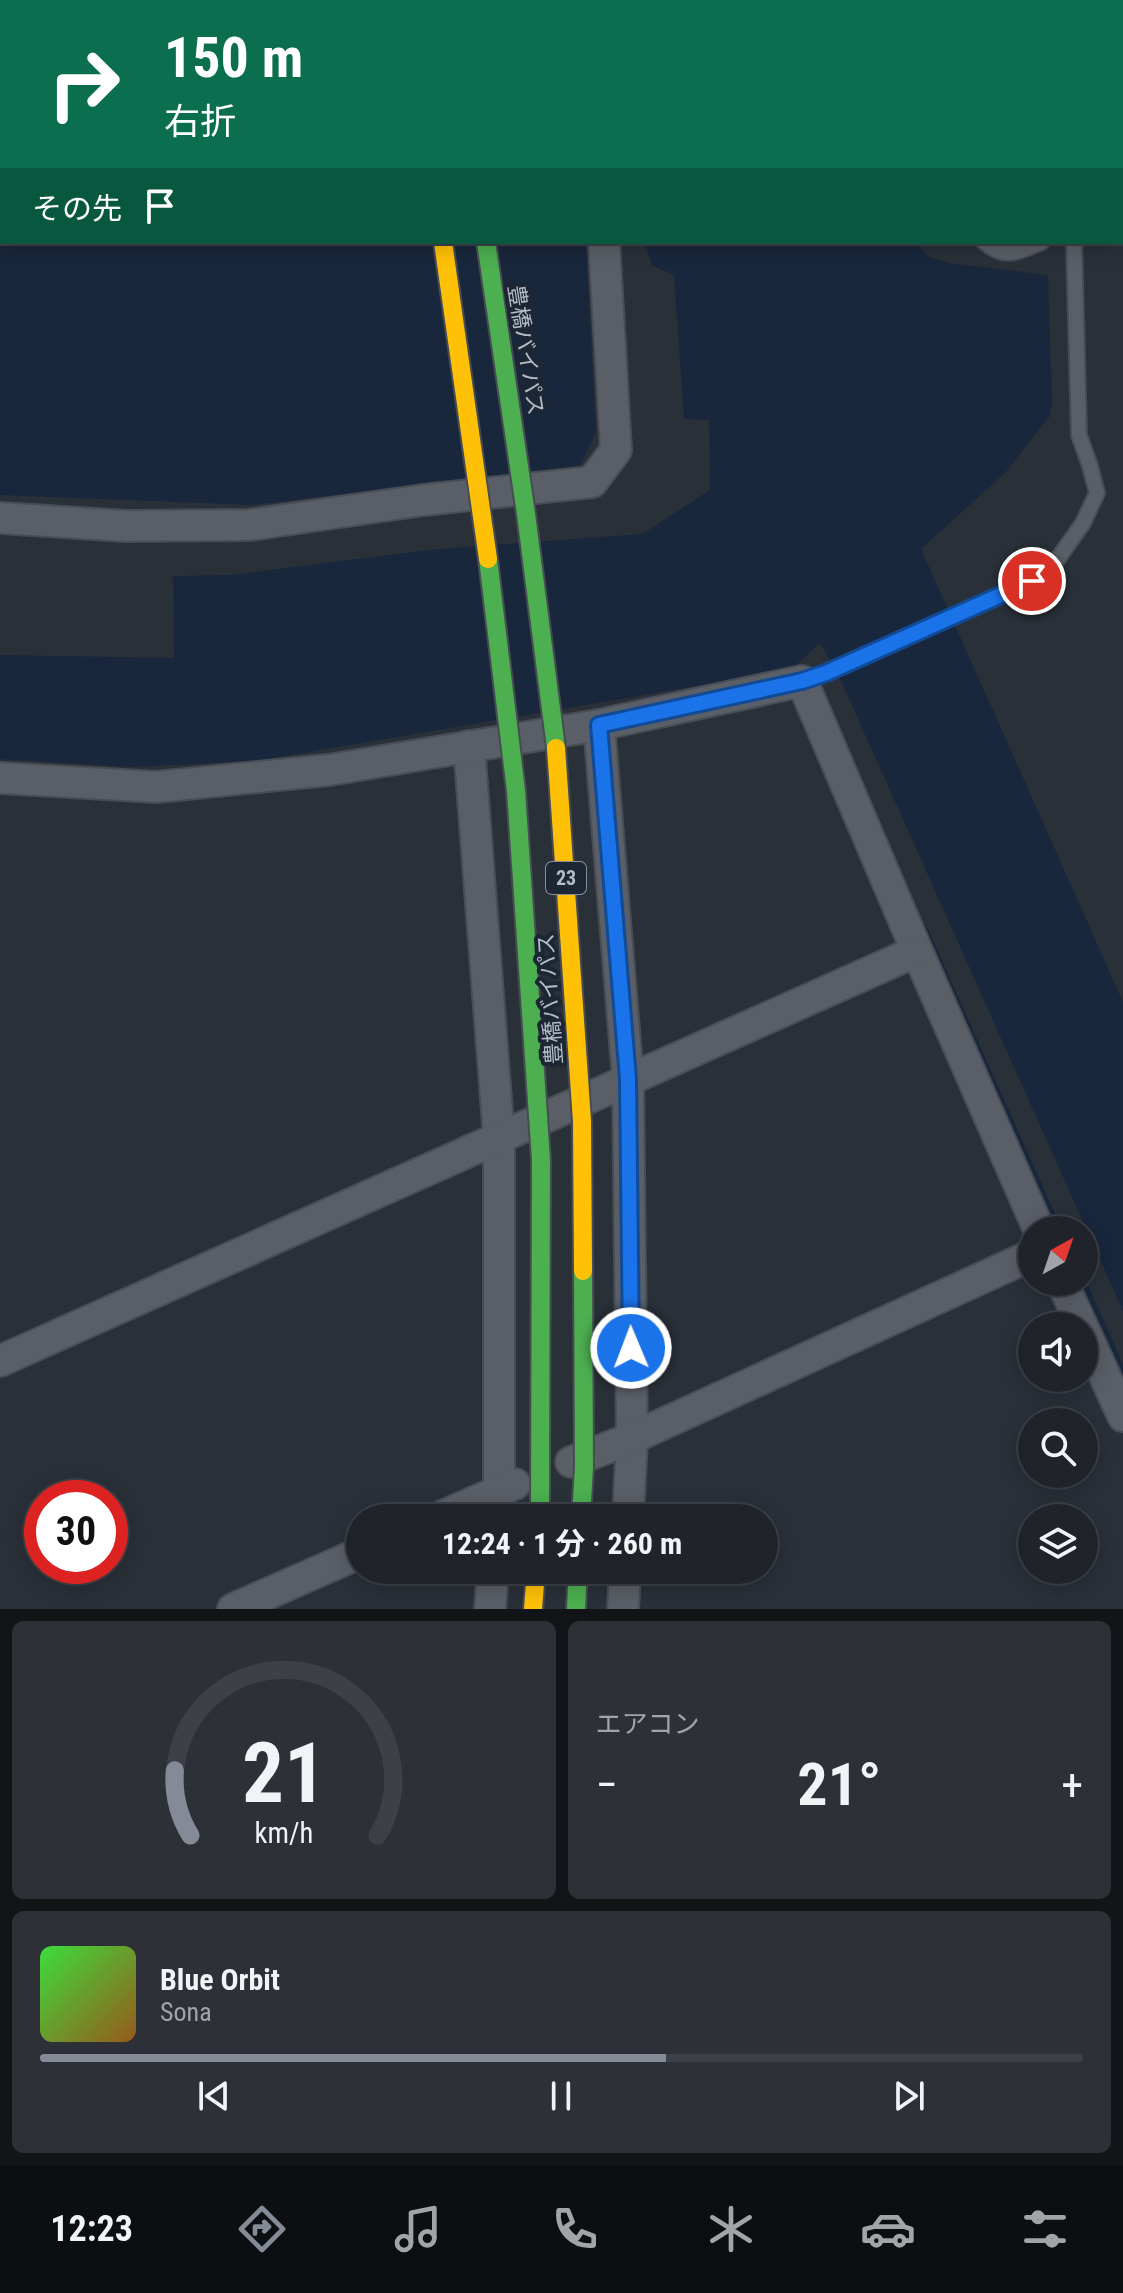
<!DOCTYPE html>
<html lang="ja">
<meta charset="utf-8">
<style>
:root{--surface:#20242a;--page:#2d3036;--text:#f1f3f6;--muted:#a2a4a8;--line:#3d4147;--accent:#848b96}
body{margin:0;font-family:"Roboto Condensed","Noto Sans JP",sans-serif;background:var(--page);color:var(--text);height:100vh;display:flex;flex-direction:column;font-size:30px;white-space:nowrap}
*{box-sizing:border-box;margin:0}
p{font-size:26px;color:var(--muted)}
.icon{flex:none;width:44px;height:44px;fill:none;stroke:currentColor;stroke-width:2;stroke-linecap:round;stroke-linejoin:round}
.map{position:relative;height:1609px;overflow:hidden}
.details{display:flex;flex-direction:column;gap:12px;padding:12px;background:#121417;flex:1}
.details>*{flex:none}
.banner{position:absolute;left:0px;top:0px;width:1124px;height:244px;box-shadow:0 4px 20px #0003,0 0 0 2px var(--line);background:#0b6e4f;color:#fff;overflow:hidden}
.needle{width:52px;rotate:40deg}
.tools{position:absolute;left:1018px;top:1216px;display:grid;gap:16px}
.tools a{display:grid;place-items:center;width:80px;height:80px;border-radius:50%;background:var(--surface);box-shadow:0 4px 20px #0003,0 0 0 2px var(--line);font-size:40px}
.speed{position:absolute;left:24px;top:1480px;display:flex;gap:16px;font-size:40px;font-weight:700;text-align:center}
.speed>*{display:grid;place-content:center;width:104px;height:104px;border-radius:50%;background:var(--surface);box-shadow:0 4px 20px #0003,0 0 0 2px var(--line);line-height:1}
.speed .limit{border:12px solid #d22;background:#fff;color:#111}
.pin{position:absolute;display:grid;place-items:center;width:68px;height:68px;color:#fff;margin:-34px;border:4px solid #fff;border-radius:50%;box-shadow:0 2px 8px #0007}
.me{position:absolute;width:88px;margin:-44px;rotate:359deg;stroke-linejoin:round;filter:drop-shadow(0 0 6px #0008)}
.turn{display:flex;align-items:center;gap:28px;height:168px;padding:0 32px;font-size:36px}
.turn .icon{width:104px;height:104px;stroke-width:2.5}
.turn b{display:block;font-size:56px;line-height:68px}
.then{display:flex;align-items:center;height:76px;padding:0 32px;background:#0003;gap:16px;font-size:30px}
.big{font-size:60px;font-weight:700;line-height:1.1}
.details .tile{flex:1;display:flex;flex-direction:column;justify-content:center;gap:12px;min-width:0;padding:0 28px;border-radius:12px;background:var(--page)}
.details .dial{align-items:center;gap:0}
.dial svg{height:208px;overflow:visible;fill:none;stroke:var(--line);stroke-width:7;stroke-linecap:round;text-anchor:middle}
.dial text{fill:var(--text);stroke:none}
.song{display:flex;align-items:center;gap:24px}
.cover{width:96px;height:96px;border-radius:12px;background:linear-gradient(135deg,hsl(120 70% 55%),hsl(30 70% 35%))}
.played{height:8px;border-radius:4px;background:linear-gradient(90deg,var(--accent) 60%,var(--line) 60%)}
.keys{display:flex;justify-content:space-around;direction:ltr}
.heat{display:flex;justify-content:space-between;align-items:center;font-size:44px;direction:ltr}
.details .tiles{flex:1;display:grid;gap:12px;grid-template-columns:1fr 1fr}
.tile:last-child{grid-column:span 2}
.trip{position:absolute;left:346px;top:1504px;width:432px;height:80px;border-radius:40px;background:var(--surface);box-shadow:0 4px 20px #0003,0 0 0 2px var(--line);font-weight:700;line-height:80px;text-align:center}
.tabs{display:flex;height:128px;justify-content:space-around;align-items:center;background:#0d0e11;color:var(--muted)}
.tabs .icon{width:56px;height:56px}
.tabs .on{color:var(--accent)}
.tabs b{font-size:36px;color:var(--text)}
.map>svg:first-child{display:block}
.water{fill:#19273c}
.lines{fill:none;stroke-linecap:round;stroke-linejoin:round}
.stream{stroke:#19273c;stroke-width:8}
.lane-casing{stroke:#484c55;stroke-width:18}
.street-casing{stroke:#484c55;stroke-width:34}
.fast-casing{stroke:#474c53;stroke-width:22}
.slow-casing{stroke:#474c53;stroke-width:22}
.lane{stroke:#5a5e66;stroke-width:14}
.street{stroke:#5a5e66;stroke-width:30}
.fast{stroke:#4caf50;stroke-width:18}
.slow{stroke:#ffc107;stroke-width:18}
.fast-bridge-casing{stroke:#474c53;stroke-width:22;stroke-linecap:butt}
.slow-bridge-casing{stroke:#474c53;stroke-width:22;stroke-linecap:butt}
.fast-bridge{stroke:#4caf50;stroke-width:18}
.slow-bridge{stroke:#ffc107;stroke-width:18}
.route-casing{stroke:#114b97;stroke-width:20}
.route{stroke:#1a73e8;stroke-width:14}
.labels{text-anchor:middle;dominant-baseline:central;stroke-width:8;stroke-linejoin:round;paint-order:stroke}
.shield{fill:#1d2633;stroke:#878f9c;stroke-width:2}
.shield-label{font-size:20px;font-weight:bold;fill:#b4bcc9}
.street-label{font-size:22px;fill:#b4bcc9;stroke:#1d2633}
</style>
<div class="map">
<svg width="1123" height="1609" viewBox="0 0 1123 1609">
<rect width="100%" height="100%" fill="#2a3038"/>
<!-- water -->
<g class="water">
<path d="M0,0h631l-4,2h-625v240h584l10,190 -16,34 -328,39 -252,-10z"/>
<path d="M644,242h271l14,15 20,6 99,12 4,127 -2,14 -45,57 -84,76 202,453v309l-281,-628 -22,-40 -29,27 -535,91 -123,6 -133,-8v-104l174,3 -1,-82 58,-1 206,-26 205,-15 68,-44 -1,-70 -25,-1 -10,-143 -22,-11z"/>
</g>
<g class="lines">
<!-- stream -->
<g class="stream">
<path d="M923,928l135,302"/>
<path d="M1082,1282l41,92"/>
</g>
<defs>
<g id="lane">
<path d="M962,0l1,2"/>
<path d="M1122,209h1"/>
<path d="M984,242c22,19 35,9 58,0"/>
<path d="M802,681l24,-8 206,-92 25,-21 26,-37 14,-30 -7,-27 -11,-31 -5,-193"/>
</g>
<g id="street">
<path d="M690,2l4,-2"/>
<path d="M0,518l126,8 123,-1 175,-25 168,-18 24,-32 -12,-208"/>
<path d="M599,725l29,354 4,359 -4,80"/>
<path d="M469,746l30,392v353l-2,27"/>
<path d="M0,778l156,9 173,-17 270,-45 203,-44 115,270 122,279"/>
<path d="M1062,1282l20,44"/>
<path d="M1084,1330l39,86"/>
<path d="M0,1361l917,-410"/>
<path d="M571,1462l61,-24 400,-183"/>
<path d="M438,1518l77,-34"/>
<path d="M233,1609l127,-56"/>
<path d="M490,1609l3,-39"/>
<path d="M623,1609l2,-39"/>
</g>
<g id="fast">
<path d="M407,0l1,2"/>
<path d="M449,0l1,2"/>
<path d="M576,1609l2,-39"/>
</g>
<path id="slow" d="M533,1609l3,-39"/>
</defs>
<!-- lane casing -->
<use href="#lane" class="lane-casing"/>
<!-- street casing -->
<use href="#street" class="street-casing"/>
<!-- fast casing -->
<use href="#fast" class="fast-casing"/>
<!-- slow casing -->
<use href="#slow" class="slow-casing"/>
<!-- lane -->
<use href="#lane" class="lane"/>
<!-- street -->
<use href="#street" class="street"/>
<!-- fast -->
<use href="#fast" class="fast"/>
<!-- slow -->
<use href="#slow" class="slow"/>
<defs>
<g id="fast-bridge">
<path d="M486,242l40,272 30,234"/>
<path d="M488,559l28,232 25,369 -1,358"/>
<path d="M581,1518l3,-51 -1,-196"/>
</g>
<g id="slow-bridge">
<path d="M443,242l45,317"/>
<path d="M556,748l26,373 1,150"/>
</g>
</defs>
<!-- fast-bridge casing -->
<use href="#fast-bridge" class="fast-bridge-casing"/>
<!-- slow-bridge casing -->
<use href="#slow-bridge" class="slow-bridge-casing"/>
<!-- fast-bridge -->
<use href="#fast-bridge" class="fast-bridge"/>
<!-- slow-bridge -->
<use href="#slow-bridge" class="slow-bridge"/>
</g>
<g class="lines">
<defs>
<path id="route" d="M631,1348l-3,-269 -29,-354 203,-44 24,-8 206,-92"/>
</defs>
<!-- route casing -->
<use href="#route" class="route-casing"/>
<!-- route -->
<use href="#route" class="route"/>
</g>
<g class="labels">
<!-- shield labels -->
<rect class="shield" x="546" y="862" width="40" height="32" rx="6"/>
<g class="shield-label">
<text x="566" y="878">23</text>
</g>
<!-- street labels -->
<g class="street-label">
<text transform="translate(526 350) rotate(81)">豊橋バイパス</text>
<text transform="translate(550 999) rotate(-94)">豊橋バイパス</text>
</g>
</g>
</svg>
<div class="tools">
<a><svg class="needle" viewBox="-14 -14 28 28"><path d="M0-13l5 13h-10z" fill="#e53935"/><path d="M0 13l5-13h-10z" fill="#a2a4a8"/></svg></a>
<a><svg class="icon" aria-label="sound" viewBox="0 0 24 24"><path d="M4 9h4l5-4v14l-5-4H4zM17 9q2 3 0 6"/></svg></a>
<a><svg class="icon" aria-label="search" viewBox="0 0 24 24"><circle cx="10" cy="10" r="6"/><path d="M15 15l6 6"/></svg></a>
<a><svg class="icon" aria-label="layers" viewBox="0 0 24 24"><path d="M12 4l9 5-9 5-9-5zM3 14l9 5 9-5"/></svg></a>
</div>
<div class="speed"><div class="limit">30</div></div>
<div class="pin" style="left:1032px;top:581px;background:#d93025"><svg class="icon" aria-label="arrive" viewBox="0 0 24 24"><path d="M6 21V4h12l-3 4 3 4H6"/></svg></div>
<svg class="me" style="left:631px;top:1348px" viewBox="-20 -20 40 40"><circle r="17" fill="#1a73e8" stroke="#fff" stroke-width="3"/><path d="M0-11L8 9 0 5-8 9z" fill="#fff"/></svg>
<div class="trip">12:24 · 1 分 · 260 m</div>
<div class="banner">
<div class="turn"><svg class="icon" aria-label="right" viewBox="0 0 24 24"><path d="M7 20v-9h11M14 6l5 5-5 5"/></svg><div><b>150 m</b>右折</div></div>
<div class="then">その先<svg class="icon" aria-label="arrive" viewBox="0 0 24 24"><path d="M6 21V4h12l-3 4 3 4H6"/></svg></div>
</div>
</div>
<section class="details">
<div class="tiles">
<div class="tile dial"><svg viewBox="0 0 100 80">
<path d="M14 69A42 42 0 1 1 86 69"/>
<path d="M14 69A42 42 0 0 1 8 44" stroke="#848b96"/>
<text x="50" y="56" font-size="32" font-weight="700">21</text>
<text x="50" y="72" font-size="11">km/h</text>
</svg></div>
<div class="tile"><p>エアコン</p>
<div class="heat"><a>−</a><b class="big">21°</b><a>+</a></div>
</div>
<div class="tile">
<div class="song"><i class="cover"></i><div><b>Blue Orbit</b><p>Sona</p></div></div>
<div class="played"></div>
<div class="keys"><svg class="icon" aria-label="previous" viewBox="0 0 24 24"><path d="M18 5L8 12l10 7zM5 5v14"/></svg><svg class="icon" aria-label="pause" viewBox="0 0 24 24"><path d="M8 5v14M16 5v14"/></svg><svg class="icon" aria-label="next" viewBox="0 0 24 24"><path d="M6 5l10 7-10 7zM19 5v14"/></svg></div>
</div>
</div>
</section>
<nav class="tabs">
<b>12:23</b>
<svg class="icon on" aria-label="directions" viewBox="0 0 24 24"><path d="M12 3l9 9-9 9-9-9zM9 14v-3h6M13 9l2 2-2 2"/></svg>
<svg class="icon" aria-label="music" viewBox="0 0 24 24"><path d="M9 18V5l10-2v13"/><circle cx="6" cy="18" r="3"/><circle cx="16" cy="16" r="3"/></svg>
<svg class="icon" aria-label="phone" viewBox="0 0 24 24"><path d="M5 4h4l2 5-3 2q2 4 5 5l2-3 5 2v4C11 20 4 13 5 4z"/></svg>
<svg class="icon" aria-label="climate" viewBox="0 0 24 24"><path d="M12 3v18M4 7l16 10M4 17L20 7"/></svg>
<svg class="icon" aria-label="car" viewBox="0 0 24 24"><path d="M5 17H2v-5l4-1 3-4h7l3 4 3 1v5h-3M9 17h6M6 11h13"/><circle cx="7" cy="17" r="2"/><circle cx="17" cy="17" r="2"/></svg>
<svg class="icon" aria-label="filters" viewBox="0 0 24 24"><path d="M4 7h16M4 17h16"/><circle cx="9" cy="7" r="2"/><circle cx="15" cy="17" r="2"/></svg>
</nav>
